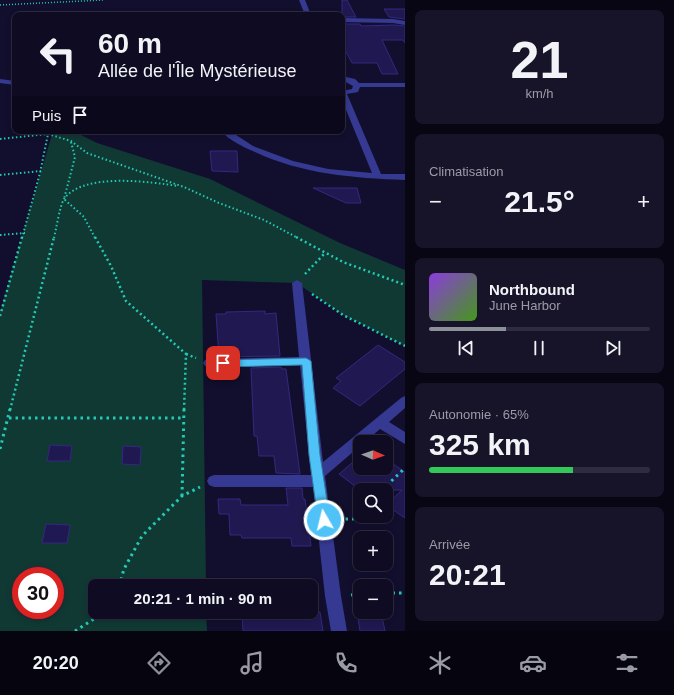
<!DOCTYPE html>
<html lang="fr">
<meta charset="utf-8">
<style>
:root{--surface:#0e0b22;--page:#17142a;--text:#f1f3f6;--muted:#9b9ba5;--line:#2e2b40;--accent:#8c9099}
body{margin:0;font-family:Helvetica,sans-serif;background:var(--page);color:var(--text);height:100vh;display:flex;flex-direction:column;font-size:15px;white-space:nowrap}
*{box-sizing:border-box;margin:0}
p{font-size:13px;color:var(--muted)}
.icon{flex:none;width:22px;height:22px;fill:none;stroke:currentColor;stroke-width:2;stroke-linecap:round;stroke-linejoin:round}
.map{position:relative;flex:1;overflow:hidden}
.drawer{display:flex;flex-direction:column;gap:10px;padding:10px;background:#080613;width:269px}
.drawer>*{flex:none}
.guide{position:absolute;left:12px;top:12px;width:333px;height:122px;border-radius:8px;box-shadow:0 2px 6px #0003,0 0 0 1px var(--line);background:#0e0b22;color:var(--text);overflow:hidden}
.needle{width:26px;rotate:92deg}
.buttons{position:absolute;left:353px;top:435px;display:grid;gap:8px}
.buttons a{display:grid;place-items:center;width:40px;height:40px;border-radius:8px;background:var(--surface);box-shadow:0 2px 6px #0003,0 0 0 1px var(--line);font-size:20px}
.speed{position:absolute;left:12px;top:567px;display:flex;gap:8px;font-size:20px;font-weight:700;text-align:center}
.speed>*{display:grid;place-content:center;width:52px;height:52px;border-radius:50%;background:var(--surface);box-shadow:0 2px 6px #0003,0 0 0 1px var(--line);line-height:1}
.speed .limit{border:6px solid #d22;background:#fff;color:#111}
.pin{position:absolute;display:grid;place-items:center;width:34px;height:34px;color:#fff;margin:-17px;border-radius:8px;box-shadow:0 2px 6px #0006}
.me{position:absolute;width:44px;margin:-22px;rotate:352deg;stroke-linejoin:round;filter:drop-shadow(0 0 3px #0008)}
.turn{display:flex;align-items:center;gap:14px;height:84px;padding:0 20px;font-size:18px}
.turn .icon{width:52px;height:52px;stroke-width:2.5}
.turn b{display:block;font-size:28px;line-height:34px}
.then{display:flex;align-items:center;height:38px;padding:0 20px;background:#0003;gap:8px;font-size:15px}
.big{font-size:30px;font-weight:700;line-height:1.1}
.drawer .card{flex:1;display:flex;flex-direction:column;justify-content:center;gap:6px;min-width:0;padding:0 14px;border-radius:8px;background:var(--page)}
.drawer .dial{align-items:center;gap:0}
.dial b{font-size:52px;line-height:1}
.song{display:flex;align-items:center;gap:12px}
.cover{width:48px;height:48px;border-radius:6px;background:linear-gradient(135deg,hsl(270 70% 55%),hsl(100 70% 35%))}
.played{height:4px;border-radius:2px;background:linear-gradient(90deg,var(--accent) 35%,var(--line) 35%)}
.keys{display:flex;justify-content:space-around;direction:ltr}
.heat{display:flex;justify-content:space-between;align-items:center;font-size:22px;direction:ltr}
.charge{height:6px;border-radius:3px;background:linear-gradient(90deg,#34c759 65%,var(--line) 0)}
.trip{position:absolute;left:88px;top:579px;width:230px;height:40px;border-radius:8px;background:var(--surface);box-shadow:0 2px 6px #0003,0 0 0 1px var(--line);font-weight:700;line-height:40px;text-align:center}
.tab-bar{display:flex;height:64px;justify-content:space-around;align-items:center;background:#06040e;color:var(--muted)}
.tab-bar .icon{width:28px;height:28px}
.tab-bar .on{color:var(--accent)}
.tab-bar b{font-size:18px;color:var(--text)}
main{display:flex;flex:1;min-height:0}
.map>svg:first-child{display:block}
.green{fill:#113934;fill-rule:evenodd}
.building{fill:#201951;stroke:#33287f}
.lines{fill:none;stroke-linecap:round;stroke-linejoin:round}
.path-far3{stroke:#23cbb5;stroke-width:1.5;stroke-dasharray:1 2;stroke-linecap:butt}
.path-far2{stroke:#23cbb5;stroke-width:2;stroke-dasharray:1.5 2.5;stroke-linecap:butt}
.path-far1{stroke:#23cbb5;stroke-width:2.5;stroke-dasharray:2 3;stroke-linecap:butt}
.path{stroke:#23cbb5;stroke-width:3;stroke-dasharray:2.5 4;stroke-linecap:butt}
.minor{fill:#353992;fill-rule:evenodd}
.route{fill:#4fc3f7;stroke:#337fa1}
</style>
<main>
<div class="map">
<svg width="405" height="631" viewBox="0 0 405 631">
<rect width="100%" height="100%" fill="#120f2e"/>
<!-- green -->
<path class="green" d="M53,131h20l24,12 113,36 130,64 65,27v76l-62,-31 -46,-32 -95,-3 4,306h-111v26h111l1,19h-207v-319zM21,576h34v34h-34z"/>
<!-- building -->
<g class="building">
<path d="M342,0h5l9,17h-14z"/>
<path d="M384,9h21v10l-16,-2z"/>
<path d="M342,24h18l1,2 33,-1 11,1v17l-2,-3h-21l16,34h-16l-5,-11h-25l-10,-19z"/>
<path d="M210,151h27l1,21 -26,-1z"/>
<path d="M313,188h44l4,15h-15z"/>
<path d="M265,311v3l11,-1 4,43 -61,1 -3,-43h10v-2z"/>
<path d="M378,345l27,17v7l-45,37 -27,-18 8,-7 -5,-3z"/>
<path d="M281,367l1,2h4l14,105 -24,-1 -2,-17h-15l-2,-20h-3l-3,-68z"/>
<path d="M50,445l22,1 -2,15h-23z"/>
<path d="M123,446l18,1 -1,18 -18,-1z"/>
<path d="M360,456v12h26v-9l19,13v46l-19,-13 16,-15h-42l-21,-16z"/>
<path d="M286,488h16l1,11h2l6,47h-19l-1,-8h-49l-1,-3h-11l-1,-21h-10l-1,-15h22l1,6h47z"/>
<path d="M46,524l24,1 -3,18h-25z"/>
<path d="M242,612h78l3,19h-80z"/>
<path d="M357,612h24l4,19h-25z"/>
</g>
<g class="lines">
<!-- path-far3 -->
<path class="path-far3" d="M0,5l103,-5"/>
<!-- path-far2 -->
<g class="path-far2">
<path d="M0,139l48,-5 23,7 16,12 97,34 35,16 45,17 34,18"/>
<path d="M71,142l4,15 -11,42 20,18 11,21"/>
<path d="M0,175l41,-4"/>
<path d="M0,235l25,-2"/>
<path d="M22,238l18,-65 8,-39"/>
<path d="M54,238c2,-8 6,-33 10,-39 19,-27 87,-17 114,-13"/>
</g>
<!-- path-far1 -->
<g class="path-far1">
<path d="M95,237l16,29 15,35 60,53 -2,56"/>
<path d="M296,237l47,25 62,23"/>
<path d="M305,274l20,-21"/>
<path d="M312,294l31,21 62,31"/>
<path d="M0,316l22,-79"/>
<path d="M186,354l10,4"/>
<path d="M10,410l44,-173"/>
</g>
<!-- path -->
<g class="path">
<path d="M9,418h175"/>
<path d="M0,449l10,-40"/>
<path d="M382,490l23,-22"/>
<path d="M182,496l2,-87"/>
<path d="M339,519h14l7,-7"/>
<path d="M119,586l5,-17 18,-33 40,-40 18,-9"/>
<path d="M386,593h19"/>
<path d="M351,595l9,-1"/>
<path d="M75,631l30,-19"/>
</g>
<!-- minor -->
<g class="minor">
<path d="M299,0h6l6,15h-6z"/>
<path d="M342,18l51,1 12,2v4l-12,-2 -51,-1z"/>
<path d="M342,76l13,3 4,4h46v4h-45l-2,5 -11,2 34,80h24v6c-52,-2 -103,-6 -150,-28 -12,-5 -26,-12 -34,-21h9l23,15 40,15 35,8 44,4 -30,-73v-9l10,-2 1,-3 -11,-6z"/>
<path d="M0,79l15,2v4l-15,-2z"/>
<path d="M297,280l5,3 21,179 78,-64 4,-2v12l-16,14 16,10v12l-25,-15 -15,13h-5v4l-35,30 16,120 6,35h-16l-6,-35 -12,-109h-99l-5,-2 -2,-4 2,-4 5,-2h97l-11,-110 -91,2 -4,-1 -2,-3 2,-3 4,-1 90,-2 -7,-74z"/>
</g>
</g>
<!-- route -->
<path class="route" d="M306,358l5,3 9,94 10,65 -2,4 -4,1 -4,-1 -2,-4 -9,-65 -7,-90 -79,2 -5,-4 5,-3z"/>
</svg>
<div class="buttons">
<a><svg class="needle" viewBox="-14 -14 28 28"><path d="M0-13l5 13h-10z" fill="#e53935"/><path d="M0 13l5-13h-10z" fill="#9b9ba5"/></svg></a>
<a><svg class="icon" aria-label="search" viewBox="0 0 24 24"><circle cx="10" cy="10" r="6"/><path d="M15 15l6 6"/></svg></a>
<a>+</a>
<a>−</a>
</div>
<div class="speed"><div class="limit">30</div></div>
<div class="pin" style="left:223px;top:363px;background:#d93025"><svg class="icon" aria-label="arrive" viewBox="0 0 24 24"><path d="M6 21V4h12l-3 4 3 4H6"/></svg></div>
<svg class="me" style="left:324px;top:520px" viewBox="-20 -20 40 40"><circle r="17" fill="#4fc3f7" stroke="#fff" stroke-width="3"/><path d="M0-11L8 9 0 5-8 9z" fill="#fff"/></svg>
<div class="trip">20:21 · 1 min · 90 m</div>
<div class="guide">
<div class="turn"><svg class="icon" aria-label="left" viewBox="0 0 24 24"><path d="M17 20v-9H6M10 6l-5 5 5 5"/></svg><div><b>60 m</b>Allée de l'Île Mystérieuse</div></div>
<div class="then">Puis<svg class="icon" aria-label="arrive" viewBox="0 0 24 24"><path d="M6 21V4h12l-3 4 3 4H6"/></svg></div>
</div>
</div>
<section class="drawer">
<div class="card dial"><b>21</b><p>km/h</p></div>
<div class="card"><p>Climatisation</p>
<div class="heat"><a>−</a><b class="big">21.5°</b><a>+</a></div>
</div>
<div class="card">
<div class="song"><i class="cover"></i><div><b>Northbound</b><p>June Harbor</p></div></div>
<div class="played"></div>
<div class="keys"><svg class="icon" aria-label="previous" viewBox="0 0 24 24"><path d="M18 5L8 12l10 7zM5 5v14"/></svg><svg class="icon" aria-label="pause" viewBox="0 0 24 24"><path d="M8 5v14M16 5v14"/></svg><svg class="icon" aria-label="next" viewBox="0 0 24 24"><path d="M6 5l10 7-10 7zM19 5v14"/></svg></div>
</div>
<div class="card"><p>Autonomie · 65%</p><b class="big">325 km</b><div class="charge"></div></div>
<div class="card"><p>Arrivée</p><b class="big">20:21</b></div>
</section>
</main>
<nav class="tab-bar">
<b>20:20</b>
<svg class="icon on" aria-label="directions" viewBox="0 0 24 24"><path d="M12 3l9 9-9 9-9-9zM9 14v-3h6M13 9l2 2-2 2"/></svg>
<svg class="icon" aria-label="music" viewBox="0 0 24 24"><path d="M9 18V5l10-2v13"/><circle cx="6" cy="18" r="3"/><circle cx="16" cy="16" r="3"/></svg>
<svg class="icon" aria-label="phone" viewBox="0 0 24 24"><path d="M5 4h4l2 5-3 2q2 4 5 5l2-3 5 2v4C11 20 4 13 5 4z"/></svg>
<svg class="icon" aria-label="climate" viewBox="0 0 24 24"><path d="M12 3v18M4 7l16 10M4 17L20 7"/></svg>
<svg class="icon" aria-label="car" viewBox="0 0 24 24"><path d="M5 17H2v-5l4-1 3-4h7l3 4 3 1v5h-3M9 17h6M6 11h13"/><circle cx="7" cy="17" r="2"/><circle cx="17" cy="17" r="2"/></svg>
<svg class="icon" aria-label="filters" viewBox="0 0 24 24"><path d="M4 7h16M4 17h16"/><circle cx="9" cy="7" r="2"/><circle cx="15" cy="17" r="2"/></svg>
</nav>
